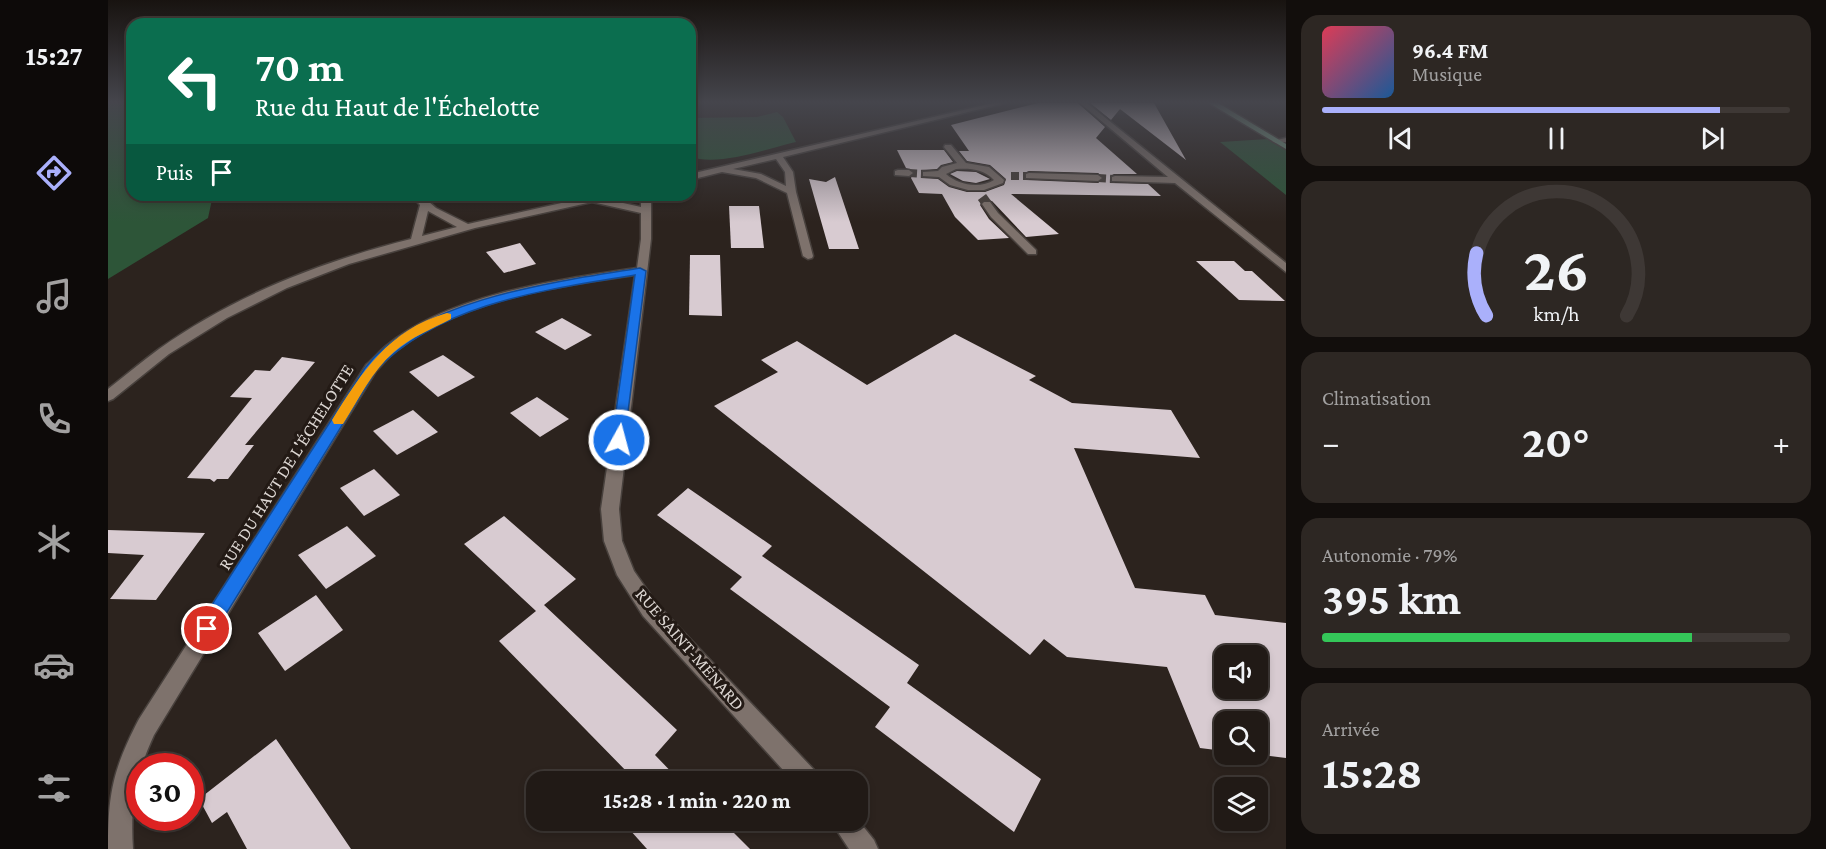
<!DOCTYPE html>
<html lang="fr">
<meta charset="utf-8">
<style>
:root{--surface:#211a16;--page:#2d2723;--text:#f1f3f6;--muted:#a2a1a1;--line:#3e3835;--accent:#aab0fb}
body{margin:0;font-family:"Crimson Pro",serif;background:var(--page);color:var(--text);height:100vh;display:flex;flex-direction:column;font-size:22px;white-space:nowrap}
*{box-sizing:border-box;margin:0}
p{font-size:20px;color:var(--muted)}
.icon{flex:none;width:33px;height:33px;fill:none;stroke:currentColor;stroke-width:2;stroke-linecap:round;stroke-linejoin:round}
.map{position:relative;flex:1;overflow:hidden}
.panel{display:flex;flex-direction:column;gap:15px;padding:15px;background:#120e0c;width:540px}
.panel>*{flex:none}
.banner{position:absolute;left:18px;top:18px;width:570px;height:183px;border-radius:18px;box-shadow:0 3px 9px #0003,0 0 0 2px var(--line);background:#0b6e4f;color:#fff;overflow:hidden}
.tools{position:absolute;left:1106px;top:645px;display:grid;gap:12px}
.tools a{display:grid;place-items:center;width:54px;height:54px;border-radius:12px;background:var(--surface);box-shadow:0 3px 9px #0003,0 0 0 2px var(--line);font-size:30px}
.speed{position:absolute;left:18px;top:753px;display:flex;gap:12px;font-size:30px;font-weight:700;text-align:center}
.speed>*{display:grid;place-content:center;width:78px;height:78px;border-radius:50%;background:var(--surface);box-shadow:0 3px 9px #0003,0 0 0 2px var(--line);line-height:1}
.speed .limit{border:9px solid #d22;background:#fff;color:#111}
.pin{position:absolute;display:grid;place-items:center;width:51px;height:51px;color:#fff;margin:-26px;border:3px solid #fff;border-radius:50%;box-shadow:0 2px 6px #0007}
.me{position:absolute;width:66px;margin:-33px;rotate:7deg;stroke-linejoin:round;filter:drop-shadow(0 0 4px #0008)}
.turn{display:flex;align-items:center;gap:21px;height:126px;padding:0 30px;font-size:27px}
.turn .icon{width:78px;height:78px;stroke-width:2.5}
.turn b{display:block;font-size:42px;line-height:51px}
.then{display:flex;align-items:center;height:57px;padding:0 30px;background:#0003;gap:12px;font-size:22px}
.big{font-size:45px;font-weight:700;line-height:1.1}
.panel .widget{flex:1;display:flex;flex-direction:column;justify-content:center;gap:9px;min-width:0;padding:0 21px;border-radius:18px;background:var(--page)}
.panel .dial{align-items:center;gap:0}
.dial svg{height:156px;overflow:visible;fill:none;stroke:var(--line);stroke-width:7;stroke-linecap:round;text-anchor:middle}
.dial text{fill:var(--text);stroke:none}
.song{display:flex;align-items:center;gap:18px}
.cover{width:72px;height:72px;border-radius:9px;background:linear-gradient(135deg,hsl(350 70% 55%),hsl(210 70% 35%))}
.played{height:6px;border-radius:3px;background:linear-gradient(90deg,var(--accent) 85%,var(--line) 85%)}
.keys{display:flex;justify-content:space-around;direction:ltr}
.heat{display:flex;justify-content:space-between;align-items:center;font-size:33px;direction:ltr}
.charge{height:9px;border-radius:4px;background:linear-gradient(90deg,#34c759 79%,var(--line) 0)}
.trip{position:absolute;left:418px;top:771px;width:342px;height:60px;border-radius:18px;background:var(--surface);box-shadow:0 3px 9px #0003,0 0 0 2px var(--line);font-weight:700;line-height:60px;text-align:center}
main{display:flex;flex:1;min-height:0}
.tab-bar{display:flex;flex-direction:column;width:108px;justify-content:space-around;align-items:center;background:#0d0a09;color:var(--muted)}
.tab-bar .icon{width:42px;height:42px}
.tab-bar .on{color:var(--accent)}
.tab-bar b{font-size:27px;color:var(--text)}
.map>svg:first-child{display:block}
.green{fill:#2d5538}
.building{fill:#d8cbd1;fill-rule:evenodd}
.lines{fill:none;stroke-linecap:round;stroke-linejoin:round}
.minor-tunnel-far1{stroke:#463e39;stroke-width:8;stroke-dasharray:8 4;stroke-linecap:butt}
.minor-tunnel{stroke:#463e39;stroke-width:10;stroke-dasharray:10 5;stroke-linecap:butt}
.minor-casing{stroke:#48413d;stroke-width:3}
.major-casing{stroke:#48413d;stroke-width:3}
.minor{fill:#7e726c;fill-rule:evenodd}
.major{fill:#769e85;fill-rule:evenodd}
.route{fill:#1a73e8;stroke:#114b97;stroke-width:1.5}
.slow{fill:#f59e0b}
.labels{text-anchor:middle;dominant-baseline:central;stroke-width:6;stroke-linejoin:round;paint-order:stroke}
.street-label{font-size:18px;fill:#dcd6d2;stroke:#231a15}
</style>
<main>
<nav class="tab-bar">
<b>15:27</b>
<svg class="icon on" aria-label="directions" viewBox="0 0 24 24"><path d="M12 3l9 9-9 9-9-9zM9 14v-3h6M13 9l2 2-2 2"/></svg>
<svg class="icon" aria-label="music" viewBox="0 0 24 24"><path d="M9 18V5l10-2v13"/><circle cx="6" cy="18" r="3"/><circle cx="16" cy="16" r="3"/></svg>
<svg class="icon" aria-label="phone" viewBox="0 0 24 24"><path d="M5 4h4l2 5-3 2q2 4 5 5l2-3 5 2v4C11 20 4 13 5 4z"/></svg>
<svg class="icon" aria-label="climate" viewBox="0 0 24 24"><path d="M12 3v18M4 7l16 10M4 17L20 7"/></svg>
<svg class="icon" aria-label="car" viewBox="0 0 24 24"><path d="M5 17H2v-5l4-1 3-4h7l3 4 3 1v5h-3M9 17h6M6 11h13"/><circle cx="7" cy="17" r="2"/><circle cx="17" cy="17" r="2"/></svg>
<svg class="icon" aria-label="filters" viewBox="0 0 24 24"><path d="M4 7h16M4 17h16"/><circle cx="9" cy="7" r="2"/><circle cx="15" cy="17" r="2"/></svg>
</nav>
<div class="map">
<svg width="1178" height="849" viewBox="0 0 1178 849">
<rect width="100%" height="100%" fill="#2c231e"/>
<!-- green -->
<g class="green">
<path d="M0,103h24v92h81l-5,23 -100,61z"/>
<path d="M669,112l6,5 13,25c-27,6 -81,26 -106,14v-38l67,-1z"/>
<path d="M1178,138v57l-66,-53z"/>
</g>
<!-- building -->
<g class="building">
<path d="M930,103h40l27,24 -9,11 41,36h-23l-4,2v7l38,1 13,12 -150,-2 48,40 -33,3 -34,-36 -8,-1 -4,5 9,14 20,19 -31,2 -23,-23 -13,-23 -23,-1 -8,-15 3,-7 -8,-3 -9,-18h47l9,12 -12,3 -4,4 -16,1v8l17,1 11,8 18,5h18l19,-7 2,-6 -16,-14 -23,-4 -8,-10h10l-18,-26zM921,171l69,2 6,5 -6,5 -72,-3 -2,-7z"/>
<path d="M982,103h64l32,57 -66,-51 -9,11z"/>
<path d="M849,171l19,1 14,7 -14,4 -13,-2 -13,-7z"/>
<path d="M727,177l24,72h-30l-20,-70 17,3z"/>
<path d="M621,206h30l5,42h-33z"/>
<path d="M412,243l16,21 -32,9 -18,-21z"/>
<path d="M582,255h30l2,61 -33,-1z"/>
<path d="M1088,261h38l11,10h7l33,30 -46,-1z"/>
<path d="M454,318l30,17 -27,15 -30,-18z"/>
<path d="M847,334l81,42 -7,4 43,23 99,7 29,48 -126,-10 61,140 70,7 10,20 71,8v135l-33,-4h4v-32h-33v29l-24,-3 -33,-81 -100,-10 -23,-18 -14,16 -316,-249 64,-34 -17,-12 36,-19 70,44zM1116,656h33v32h-33z"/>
<path d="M335,355l32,22 -37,20 -29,-25z"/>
<path d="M174,357l33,5 -70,83h9l-26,34h-11l-3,3 -4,-3 -23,-1 65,-80 -22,-1 25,-27 15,1z"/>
<path d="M429,397l32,22 -29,18 -30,-24z"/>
<path d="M305,410l25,22 -41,23 -24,-24z"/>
<path d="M266,469l26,26 -36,21 -24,-28z"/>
<path d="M580,488l84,58 -10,10 157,109 -12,18 134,96 -27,53 -139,-105 15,-20 -160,-118 12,-12 -85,-62z"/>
<path d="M396,516l72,63 -32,26 133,125 -22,25 26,27h-51l3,-4 -134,-137 37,-30 -72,-67z"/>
<path d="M239,526l29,30 -50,33 -28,-34z"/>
<path d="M0,530l97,3 -49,67 -46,-1 34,-44 -36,-2z"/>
<path d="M208,595l27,35 -58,41 -27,-38z"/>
<path d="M168,739l37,54 38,56h-104l-20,-37 -15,11 -13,-24z"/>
<path d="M513,820h100l29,29h-103z"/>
</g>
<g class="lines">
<!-- minor-tunnel-far1 -->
<g class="minor-tunnel-far1">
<path d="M801,173l17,1"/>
<path d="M903,176h18"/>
<path d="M990,178l17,1"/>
</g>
<!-- minor-tunnel -->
<path class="minor-tunnel" d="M874,197l5,7"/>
<defs>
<g id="minor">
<path d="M885,103h12l-222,54 10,15 3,20 17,64 -1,2 -4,1 -5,-3 -16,-63 -31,-15 -34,-6 -32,8v-6zM668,159l9,13 1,14 -25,-12 -28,-5z"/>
<path d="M972,103h7l199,160v9l-111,-89 -63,-2v-4l3,-1 53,1z"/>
<path d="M1178,138v4l-10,1 -4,-2z"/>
<path d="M837,145h6l15,18 23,4 15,13 -1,3 -19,7h-16l-18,-5 -11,-8 -16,-1v-4l15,-1 4,-4 15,-4 -13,-16zM848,169c14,-1 28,0 38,11 -14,9 -36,5 -48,-6z"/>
<path d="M790,170h11l4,3 -4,3 -14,-1v-4z"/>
<path d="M921,173l69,2 4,3 -4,3 -72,-3v-4z"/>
<path d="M303,195h10l15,13 32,16 129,-29h18l-10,4 36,8v-12h10v44l-32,270 3,32 12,30 23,33 161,170 4,8h-28l-151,-166 -26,-41 -13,-34 -3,-32 34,-234c-79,12 -174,24 -239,76 -7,5 -13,13 -20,20l-222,364c-18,39 -24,70 -21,114h-25c0,-56 5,-80 31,-130l227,-354c7,-6 13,-13 20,-19 64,-52 171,-66 251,-78l4,-29v-26l-49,-11 -117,26 -126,36 -62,24 -60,30 -58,36 -56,45 -5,2v-12c17,-13 33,-27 51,-40 74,-53 164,-88 252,-110l9,-34zM320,211l29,16 -35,9z"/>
<path d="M876,202h6l8,11 38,37v4h-8l-37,-37 -9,-13z"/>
<path d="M722,820h28l16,20 4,9h-29z"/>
</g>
<path id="major" d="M1101,103h9l68,41v5z"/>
</defs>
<!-- minor casing -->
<use href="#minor" class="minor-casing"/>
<!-- major casing -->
<use href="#major" class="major-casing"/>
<!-- minor -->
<use href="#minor" class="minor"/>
<!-- major -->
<use href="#major" class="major"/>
</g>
<!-- sky -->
<linearGradient id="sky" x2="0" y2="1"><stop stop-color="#181310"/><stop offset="0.46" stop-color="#45454c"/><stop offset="1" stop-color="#45454c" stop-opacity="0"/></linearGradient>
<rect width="1178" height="222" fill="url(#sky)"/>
<!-- route -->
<path class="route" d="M532,268l6,3 -22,172h-10l-2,-3 23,-165c-89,15 -193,27 -259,95l-163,265 -6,2 -7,-2 -3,-6 3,-6 165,-255c53,-69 195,-87 275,-100z"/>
<!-- slow -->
<path class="slow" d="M339,313l4,1v5c-19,10 -40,18 -57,33 -22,19 -35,47 -51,72h-9l-2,-4c30,-48 56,-90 115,-107z"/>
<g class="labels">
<!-- street labels -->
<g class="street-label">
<text transform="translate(178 467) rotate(-58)">RUE DU HAUT DE L'ÉCHELOTTE</text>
<text transform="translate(582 649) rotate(49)">RUE SAINT-MÉNARD</text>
</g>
</g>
</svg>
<div class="tools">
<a><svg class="icon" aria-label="sound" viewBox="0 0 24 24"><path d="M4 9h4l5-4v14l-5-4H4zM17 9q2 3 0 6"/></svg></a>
<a><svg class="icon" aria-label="search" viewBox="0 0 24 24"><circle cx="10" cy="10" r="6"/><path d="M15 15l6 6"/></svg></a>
<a><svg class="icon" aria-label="layers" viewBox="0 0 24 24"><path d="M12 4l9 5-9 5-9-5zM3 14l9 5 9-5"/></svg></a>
</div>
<div class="speed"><div class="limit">30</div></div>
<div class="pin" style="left:99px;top:629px;background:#d93025"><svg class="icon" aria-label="arrive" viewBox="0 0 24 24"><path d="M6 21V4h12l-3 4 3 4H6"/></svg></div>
<svg class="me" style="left:511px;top:440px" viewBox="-20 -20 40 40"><circle r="17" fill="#1a73e8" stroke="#fff" stroke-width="3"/><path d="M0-11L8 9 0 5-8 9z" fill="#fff"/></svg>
<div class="trip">15:28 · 1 min · 220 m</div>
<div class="banner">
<div class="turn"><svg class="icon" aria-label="left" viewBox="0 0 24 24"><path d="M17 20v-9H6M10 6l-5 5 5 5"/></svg><div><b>70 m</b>Rue du Haut de l'Échelotte</div></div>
<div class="then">Puis<svg class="icon" aria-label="arrive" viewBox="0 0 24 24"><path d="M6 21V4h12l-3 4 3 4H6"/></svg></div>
</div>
</div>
<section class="panel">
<div class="widget">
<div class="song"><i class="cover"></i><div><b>96.4 FM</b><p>Musique</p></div></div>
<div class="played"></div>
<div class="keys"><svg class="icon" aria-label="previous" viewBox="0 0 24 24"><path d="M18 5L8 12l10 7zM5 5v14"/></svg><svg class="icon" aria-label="pause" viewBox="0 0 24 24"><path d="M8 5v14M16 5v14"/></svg><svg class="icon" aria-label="next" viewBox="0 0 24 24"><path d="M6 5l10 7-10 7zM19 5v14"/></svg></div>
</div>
<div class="widget dial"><svg viewBox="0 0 100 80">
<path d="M14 69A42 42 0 1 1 86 69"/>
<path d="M14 69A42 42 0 0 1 9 37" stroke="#aab0fb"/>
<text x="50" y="56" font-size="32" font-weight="700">26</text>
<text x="50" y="72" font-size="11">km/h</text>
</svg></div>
<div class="widget"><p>Climatisation</p>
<div class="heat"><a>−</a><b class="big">20°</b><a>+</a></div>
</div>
<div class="widget"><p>Autonomie · 79%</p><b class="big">395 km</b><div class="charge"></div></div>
<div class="widget"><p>Arrivée</p><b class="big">15:28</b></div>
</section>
</main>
